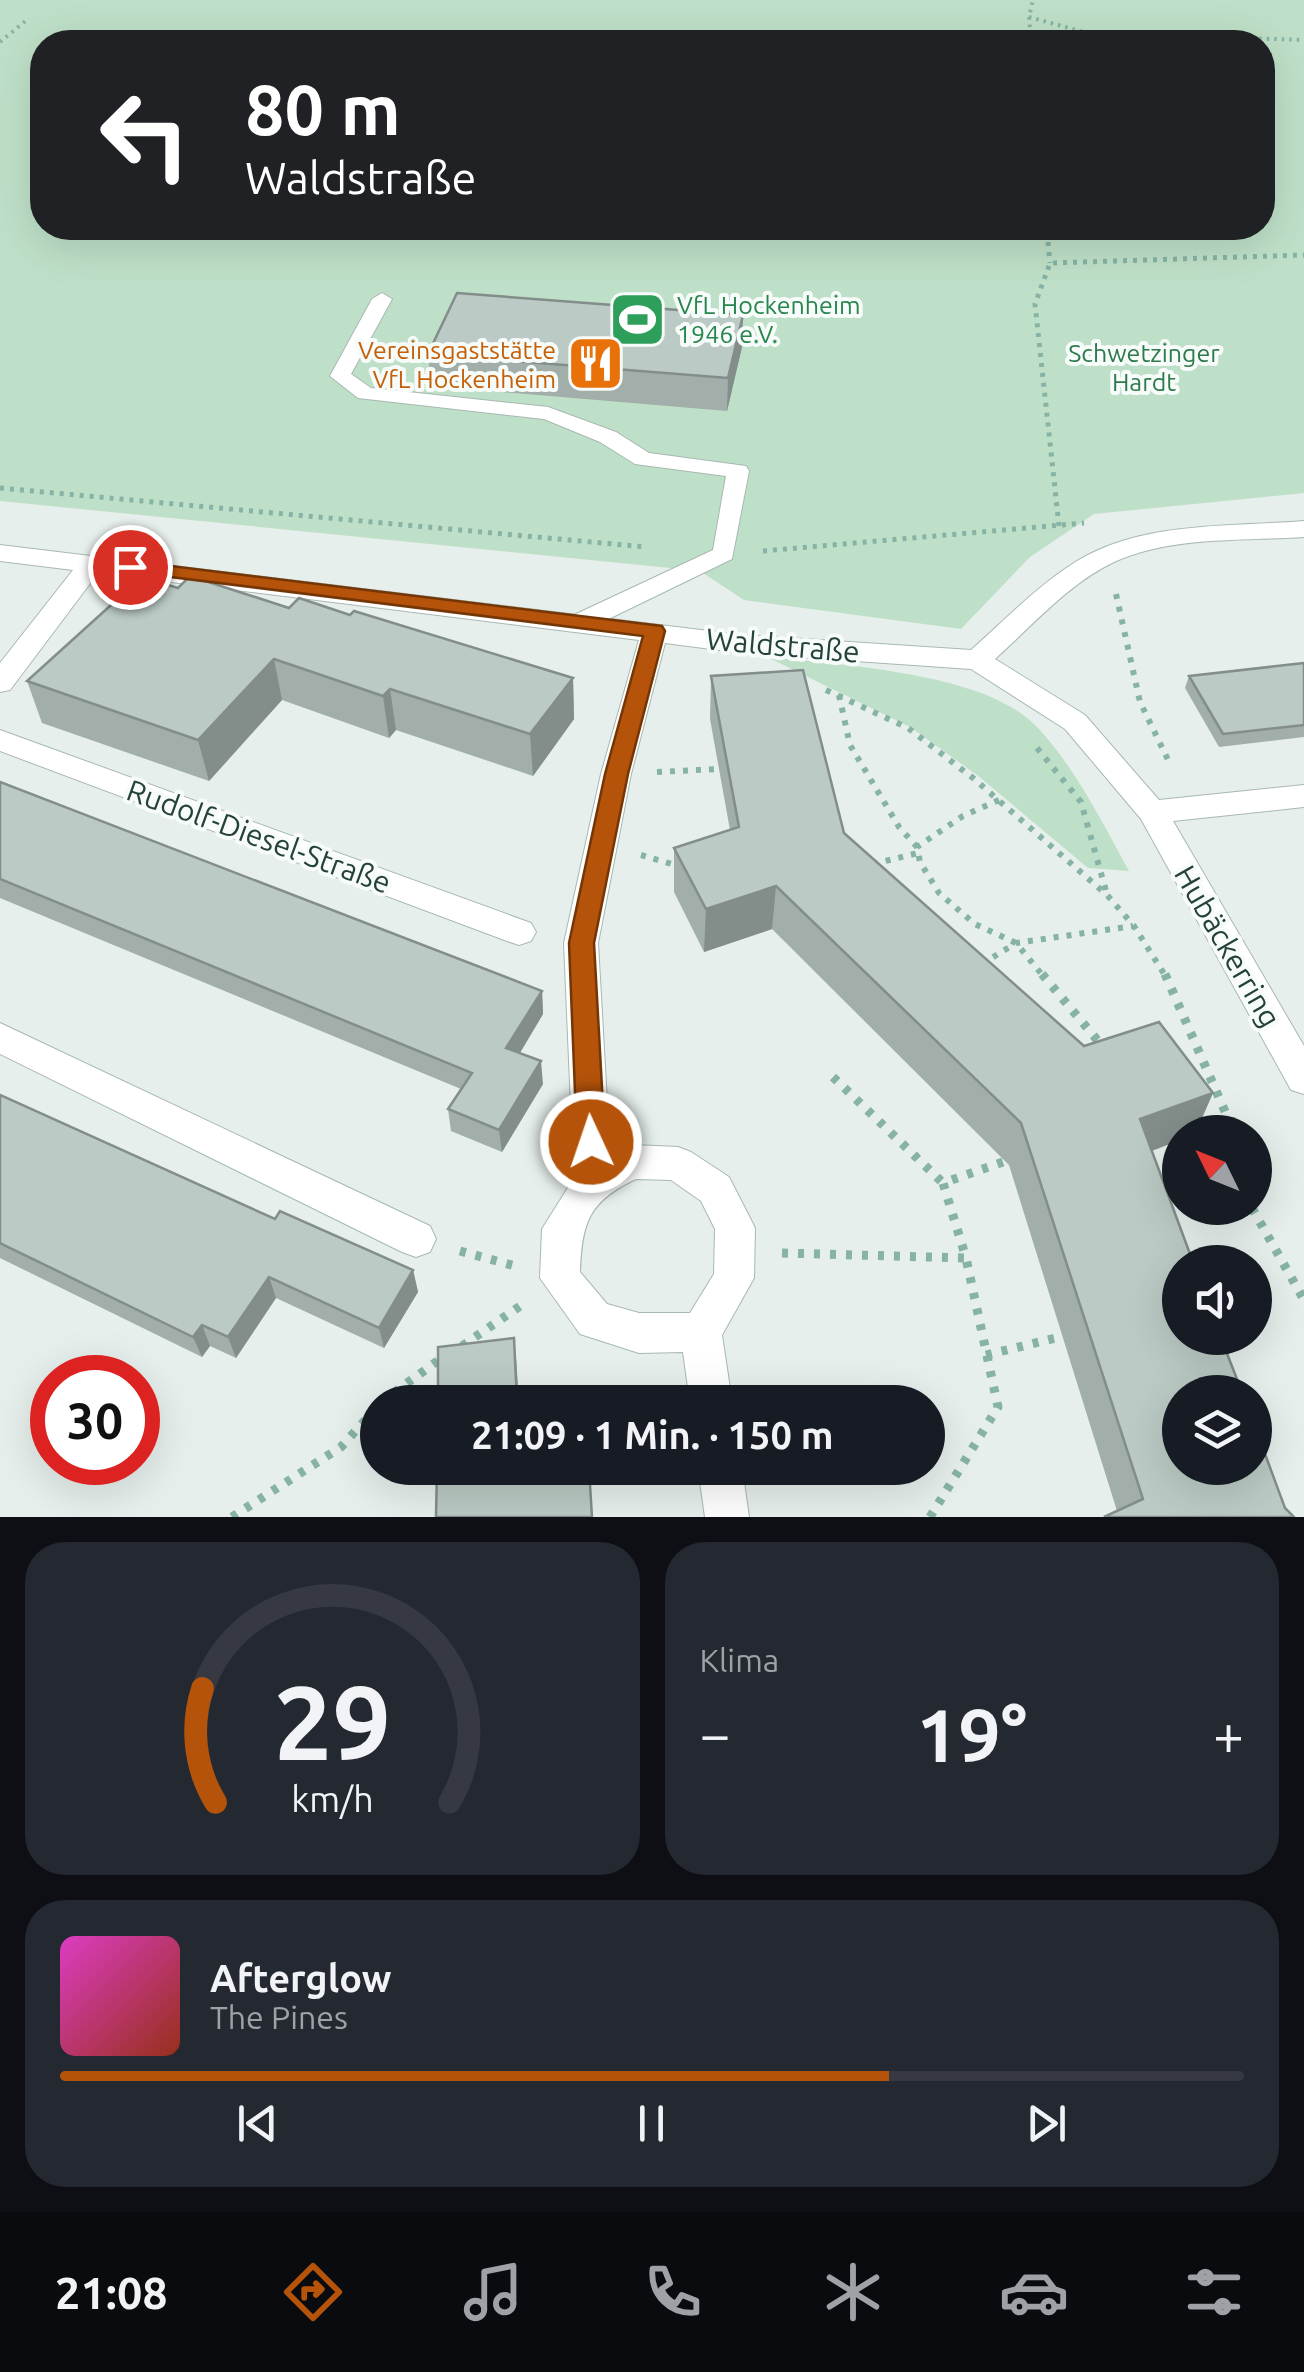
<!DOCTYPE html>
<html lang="de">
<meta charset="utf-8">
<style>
:root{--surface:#171b24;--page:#242831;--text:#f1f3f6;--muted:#9ea1a6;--line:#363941;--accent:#b45309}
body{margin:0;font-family:Ubuntu,sans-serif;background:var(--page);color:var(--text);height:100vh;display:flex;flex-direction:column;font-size:38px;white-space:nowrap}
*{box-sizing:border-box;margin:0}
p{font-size:32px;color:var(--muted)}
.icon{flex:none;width:55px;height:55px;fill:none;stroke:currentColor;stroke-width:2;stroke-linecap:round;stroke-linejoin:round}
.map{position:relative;height:1517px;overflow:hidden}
.side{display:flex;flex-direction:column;gap:25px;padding:25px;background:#0d0f14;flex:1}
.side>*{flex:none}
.top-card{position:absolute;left:30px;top:30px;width:1245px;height:210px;border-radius:40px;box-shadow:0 10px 40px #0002;background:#202124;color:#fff;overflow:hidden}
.needle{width:65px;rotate:313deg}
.tools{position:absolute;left:1162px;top:1115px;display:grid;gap:20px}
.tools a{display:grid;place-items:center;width:110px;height:110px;border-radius:50%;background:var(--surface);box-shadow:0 10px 40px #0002;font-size:50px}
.speed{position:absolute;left:30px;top:1355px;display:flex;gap:20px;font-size:50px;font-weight:700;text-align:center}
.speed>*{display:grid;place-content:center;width:130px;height:130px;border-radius:50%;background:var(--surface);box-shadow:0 10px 40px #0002;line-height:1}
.speed .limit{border:15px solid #d22;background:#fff;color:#111}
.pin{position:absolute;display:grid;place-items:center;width:85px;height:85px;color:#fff;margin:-42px;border:5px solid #fff;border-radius:50%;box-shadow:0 2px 10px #0007}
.me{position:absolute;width:110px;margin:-55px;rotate:357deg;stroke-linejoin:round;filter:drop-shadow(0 0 8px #0008)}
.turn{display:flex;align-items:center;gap:35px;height:210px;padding:0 50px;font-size:45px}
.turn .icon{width:130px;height:130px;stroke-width:2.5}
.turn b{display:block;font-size:70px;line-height:85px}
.big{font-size:75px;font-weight:600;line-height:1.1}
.side .widget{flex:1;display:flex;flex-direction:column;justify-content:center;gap:15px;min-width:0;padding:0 35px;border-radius:40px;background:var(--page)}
.side .dial{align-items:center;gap:0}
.dial svg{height:260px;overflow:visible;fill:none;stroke:var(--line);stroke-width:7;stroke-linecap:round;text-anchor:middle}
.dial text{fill:var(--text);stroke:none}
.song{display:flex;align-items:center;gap:30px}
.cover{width:120px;height:120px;border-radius:15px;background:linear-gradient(135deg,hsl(310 70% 55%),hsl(10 70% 35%))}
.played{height:10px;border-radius:5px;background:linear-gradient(90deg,var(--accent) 70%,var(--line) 70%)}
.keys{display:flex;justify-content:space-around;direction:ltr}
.heat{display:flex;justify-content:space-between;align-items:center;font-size:55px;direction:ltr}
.side .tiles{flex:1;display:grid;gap:25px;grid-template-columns:1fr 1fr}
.widget:last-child{grid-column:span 2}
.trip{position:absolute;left:360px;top:1385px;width:585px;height:100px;border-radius:50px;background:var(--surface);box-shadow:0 10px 40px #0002;font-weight:600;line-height:100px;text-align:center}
.menu{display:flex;height:160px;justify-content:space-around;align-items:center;background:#090b0e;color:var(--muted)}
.menu .icon{width:70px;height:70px}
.menu .active{color:var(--accent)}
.menu b{font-size:45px;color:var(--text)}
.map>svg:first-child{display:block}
.green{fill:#bfe0c8;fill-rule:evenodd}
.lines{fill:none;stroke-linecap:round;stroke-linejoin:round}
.service-casing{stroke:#a8b8b2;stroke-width:2}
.minor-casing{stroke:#a8b8b2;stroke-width:2}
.path-far3{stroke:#86b3a5;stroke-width:4;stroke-dasharray:2.5 5;stroke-linecap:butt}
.path-far2{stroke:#86b3a5;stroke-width:5;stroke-dasharray:4 6;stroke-linecap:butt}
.path-far1{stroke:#86b3a5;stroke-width:6;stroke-dasharray:5 8;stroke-linecap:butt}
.path{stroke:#86b3a5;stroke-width:9;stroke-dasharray:6 10;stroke-linecap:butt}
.service{fill:#fff;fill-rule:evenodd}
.minor{fill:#fff;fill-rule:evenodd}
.wall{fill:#a1aea9}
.shaded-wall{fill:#838d89}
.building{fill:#bbcac4;stroke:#838d89;stroke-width:2.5}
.route{fill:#b45309;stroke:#753606;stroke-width:2.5}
.labels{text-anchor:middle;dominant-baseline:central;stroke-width:8;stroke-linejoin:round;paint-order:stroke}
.far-leisure-label{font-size:25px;fill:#27864d;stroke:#f7fbf9;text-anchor:start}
.far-food-label{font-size:25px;fill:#c56008;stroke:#f7fbf9;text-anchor:end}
.far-park-label{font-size:25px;fill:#2d7a4b;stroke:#f7fbf9}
.street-label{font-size:30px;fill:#24423a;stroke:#f7fbf9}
</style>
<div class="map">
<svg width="1304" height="1517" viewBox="0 0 1304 1517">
<rect width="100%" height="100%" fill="#e6efeb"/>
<!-- green -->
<g class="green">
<path d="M0,0h1304v493l-210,21 -64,43 -69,72 -217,-29 -44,-29 -700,-70zM42,42h1220v186h-1220z"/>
<path d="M765,656c75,10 221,15 273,72 38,41 64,94 91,143l-41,-3 -111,-93 -67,-48z"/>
</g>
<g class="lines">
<defs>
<path id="service" d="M382,293l10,6 -41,75 20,14 177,19 68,25 33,21 97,13 3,5 -17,88 -140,68h-18l-4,-6 4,-6 139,-65 13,-74 -91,-12 -35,-22 -56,-23 -186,-21 -28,-22 42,-77z"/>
<g id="minor">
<path d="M1304,521v16c-61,4 -133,-1 -190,25 -46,22 -81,63 -119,97l90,56 74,85 145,-15v22l-131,14 131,225v48l-13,-4 -150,-271 -76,-90 -94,-60 -229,-16 -77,-10 -34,131 -33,169 12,212 23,-10 45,2 13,5 38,25 20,39 6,12 -1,50 -32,57 10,67h-42l-7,-50 -44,1 -59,-19 -40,-56 2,-49 32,-51 -10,-235 37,-169 38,-134 -541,-67 -88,117 -10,2v-29l73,-93 -73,-9v-16l742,90 229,15c34,-30 67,-65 106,-89 66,-40 153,-34 227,-40zM636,1179l35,1 30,21 14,28 -1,45 -24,39h-51l-32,-9 -27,-32c2,-50 9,-71 56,-93z"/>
<path d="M0,730l531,193 5,9 -5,9 -12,4 -12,-4 -507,-190z"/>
<path d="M0,1023l430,203 6,13 -6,13 -14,5 -14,-5 -402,-198z"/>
<path d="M698,1468h44l7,49h-44z"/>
</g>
</defs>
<!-- service casing -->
<use href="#service" class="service-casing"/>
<!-- minor casing -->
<use href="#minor" class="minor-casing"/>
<!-- path-far3 -->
<g class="path-far3">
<path d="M1029,17l58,16 217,7"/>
<path d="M0,42l29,-24"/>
<path d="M1031,42l-2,-25 4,-17"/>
<path d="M1046,228l2,16"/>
</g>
<!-- path-far2 -->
<g class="path-far2">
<path d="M1048,242l2,21"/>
<path d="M0,488l646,59"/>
<path d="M1059,526l-24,-222 15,-41 254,-8"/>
<path d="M763,551l321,-28"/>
</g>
<!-- path-far1 -->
<g class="path-far1">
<path d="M1116,594l24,108 31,64"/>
<path d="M826,690l82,38 65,50 134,117 27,31 32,51"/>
<path d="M839,695l11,50 49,82 18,20"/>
<path d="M1037,748l44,54 25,89"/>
<path d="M657,772l62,-3"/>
<path d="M999,800l-36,16 -46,31 3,15 19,31 36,31 41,19 28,34"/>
<path d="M641,855l41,12"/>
<path d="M873,864l45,-11"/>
<path d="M982,964l34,-21 117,-17"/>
</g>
<!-- path -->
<g class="path">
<path d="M1042,974l61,73"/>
<path d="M1165,974l69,158"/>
<path d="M833,1077l110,106"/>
<path d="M1252,1208l52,92"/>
<path d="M460,1251l55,15"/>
<path d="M782,1253l184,5 -23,-75 63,-22"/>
<path d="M462,1346l64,-44"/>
<path d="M986,1355l78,-19"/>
<path d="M381,1402l62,-45"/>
<path d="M232,1517l109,-70 37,-41"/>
<path d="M930,1517l68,-110 -32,-149"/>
</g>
<!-- service -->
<use href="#service" class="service"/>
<!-- minor -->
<use href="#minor" class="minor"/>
</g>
<!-- wall -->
<g class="wall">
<path d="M742,347l-15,64 -296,-25 -3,-32z"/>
<path d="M178,588l111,20 61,7 223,63 1,41 -41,57 -137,-46 -7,8 -107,-38 -73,81 -167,-58 -15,-42z"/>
<path d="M1304,663v74l-85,10 -34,-59 4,-12z"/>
<path d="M711,676l133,157 336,299v8l-28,11 133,357 -168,3 -108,-346 -237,-236 -68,23 -30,-60v-44l56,-18 -20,-111z"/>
<path d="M0,782l542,209 1,23 -23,39 23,31 -41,68 -51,-21 -3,-22 13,-20 -461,-191z"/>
<path d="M0,1095l275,124 138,51 5,22 -34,56 -108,-50 -40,60 -26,-12 -8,11 -202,-99z"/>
</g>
<!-- shaded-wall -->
<g class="shaded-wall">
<path d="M743,315l-1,32 -15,64 1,-33z"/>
<path d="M274,659l8,41 -73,81 -11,-41z"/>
<path d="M573,678l1,41 -41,57 -3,-42z"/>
<path d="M390,689l6,41 -7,8 -6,-42z"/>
<path d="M776,886l-4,43 -68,23 2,-43z"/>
<path d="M542,991l1,23 -34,57 -3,-23z"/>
<path d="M541,1061l2,23 -41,68 -3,-22z"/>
<path d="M1213,1093l-17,39h-16v8l-56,21 16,-42z"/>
<path d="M413,1270l5,22 -34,56 -5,-20z"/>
<path d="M269,1277l7,21 -40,60 -8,-21z"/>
<path d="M202,1325l8,21 -8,11 -9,-20z"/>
<path d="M514,1338l2,20 3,44h-2z"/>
</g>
<!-- building -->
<g class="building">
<path d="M457,293l286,22 -15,63 -300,-24z"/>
<path d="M190,576l99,32 10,-10 51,17 4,-4 219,67 -43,56 -140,-45 -7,7 -109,-37 -76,81 -171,-59 115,-104 36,11z"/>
<path d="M1304,663v62l-81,9 -34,-58z"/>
<path d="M803,670l41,163 240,213 75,-24 54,71 -73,26 53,143h-13v76h41l21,54h-62v76h75v-41l30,81 9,9h-190l39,-18 -122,-376 -245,-237 -70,23 -32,-61 65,-21 -28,-151z"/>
<path d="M0,782l542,209 -36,57 35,13 -42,69 -51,-21 24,-36 -472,-194z"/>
<path d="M0,1095l275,124 5,-8 133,59 -34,58 -110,-51 -41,60 -26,-12 -9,12 -193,-94z"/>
<path d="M514,1338l3,64h-79v-55z"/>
<path d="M437,1468h152l3,49h-156z"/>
</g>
<!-- route -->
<path class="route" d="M130,561l532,65 3,5 -37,143 -34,169 11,199 -4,8 -10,4 -10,-4 -4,-8 -8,-199 36,-169 38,-138 -520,-65 -2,-4z"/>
<!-- icons -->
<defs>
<symbol id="stadium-square" viewBox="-11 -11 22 22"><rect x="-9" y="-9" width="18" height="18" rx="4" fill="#2e9e5b" stroke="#f7fbf9"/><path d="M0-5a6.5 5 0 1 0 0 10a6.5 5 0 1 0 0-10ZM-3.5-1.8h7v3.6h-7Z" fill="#fff"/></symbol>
<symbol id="restaurant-square" viewBox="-11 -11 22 22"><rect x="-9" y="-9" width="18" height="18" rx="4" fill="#e8710a" stroke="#f7fbf9"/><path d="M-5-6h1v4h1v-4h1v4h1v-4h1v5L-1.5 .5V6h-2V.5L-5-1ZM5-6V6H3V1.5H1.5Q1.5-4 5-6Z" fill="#fff"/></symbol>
</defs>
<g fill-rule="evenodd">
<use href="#stadium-square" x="606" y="288" width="63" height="63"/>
<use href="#restaurant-square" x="564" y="332" width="63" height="63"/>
</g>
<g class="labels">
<!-- far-leisure labels -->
<g class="far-leisure-label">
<text x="677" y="305">VfL Hockenheim<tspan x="677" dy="29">1946 e.V.</tspan></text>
</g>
<!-- far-food labels -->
<g class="far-food-label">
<text x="556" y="350">Vereinsgaststätte<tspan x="556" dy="29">VfL Hockenheim</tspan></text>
</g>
<!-- far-park labels -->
<g class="far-park-label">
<text x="1144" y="353">Schwetzinger<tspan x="1144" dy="29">Hardt</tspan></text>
</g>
<!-- street labels -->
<g class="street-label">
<text transform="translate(783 645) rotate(5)">Waldstraße</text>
<text transform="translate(259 836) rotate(20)">Rudolf-Diesel-Straße</text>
<text transform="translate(1228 946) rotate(60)">Hubäckerring</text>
</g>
</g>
</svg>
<div class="tools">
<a><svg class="needle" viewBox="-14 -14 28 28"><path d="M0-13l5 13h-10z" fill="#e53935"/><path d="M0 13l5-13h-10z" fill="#9ea1a6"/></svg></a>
<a><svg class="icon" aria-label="sound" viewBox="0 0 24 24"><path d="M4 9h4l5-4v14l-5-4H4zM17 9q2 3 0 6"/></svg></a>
<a><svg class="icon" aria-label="layers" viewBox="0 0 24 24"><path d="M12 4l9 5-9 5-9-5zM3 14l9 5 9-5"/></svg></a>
</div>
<div class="speed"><div class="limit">30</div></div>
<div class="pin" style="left:130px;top:567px;background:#d93025"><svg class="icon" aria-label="arrive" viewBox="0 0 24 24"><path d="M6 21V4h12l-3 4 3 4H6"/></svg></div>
<svg class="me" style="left:591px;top:1142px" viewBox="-20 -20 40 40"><circle r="17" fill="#b45309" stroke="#fff" stroke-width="3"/><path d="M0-11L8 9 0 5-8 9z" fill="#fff"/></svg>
<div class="trip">21:09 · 1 Min. · 150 m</div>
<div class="top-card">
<div class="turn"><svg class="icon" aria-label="left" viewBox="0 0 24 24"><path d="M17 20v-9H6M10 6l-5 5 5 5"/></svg><div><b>80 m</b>Waldstraße</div></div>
</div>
</div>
<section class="side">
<div class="tiles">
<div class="widget dial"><svg viewBox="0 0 100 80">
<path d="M14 69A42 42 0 1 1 86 69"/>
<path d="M14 69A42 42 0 0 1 10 34" stroke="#b45309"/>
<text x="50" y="56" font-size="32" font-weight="700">29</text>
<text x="50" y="72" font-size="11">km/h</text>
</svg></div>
<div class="widget"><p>Klima</p>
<div class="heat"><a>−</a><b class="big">19°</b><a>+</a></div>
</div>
<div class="widget">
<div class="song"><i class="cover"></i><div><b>Afterglow</b><p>The Pines</p></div></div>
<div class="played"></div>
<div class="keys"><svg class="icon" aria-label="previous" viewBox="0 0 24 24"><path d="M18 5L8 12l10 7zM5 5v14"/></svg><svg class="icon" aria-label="pause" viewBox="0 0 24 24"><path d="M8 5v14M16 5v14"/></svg><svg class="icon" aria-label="next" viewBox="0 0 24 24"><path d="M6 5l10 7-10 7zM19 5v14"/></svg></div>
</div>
</div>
</section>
<nav class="menu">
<b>21:08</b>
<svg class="icon active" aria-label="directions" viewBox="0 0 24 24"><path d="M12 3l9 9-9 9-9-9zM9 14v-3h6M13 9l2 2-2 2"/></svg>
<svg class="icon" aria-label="music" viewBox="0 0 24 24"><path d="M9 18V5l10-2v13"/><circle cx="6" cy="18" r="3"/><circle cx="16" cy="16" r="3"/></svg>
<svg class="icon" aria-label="phone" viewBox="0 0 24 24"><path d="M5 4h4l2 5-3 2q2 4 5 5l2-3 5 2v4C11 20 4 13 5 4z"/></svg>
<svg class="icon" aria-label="climate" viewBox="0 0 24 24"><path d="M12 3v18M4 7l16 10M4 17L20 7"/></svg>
<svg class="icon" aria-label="car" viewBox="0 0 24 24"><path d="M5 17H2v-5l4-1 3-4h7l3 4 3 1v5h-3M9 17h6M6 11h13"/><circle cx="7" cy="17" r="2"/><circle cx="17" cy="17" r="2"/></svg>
<svg class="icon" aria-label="filters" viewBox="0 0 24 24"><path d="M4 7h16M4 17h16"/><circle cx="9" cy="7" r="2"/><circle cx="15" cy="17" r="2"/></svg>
</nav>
